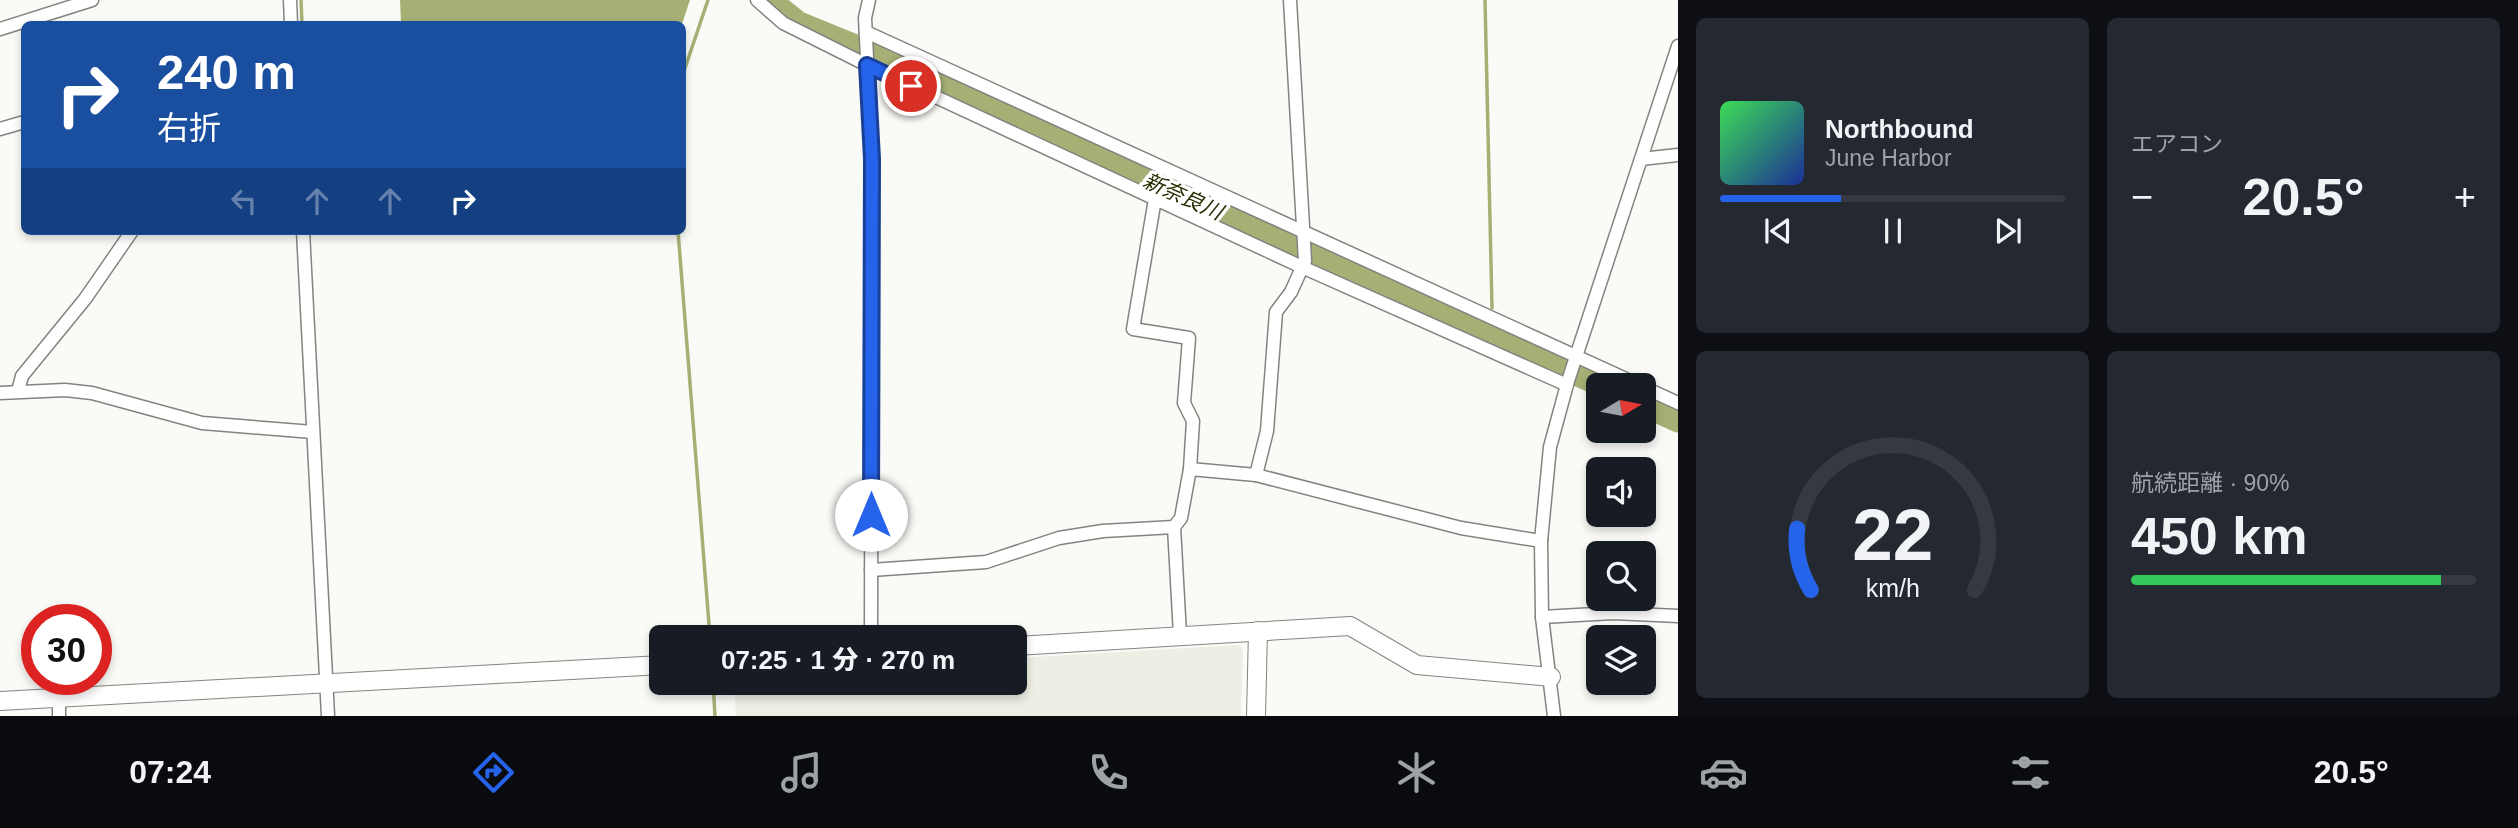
<!DOCTYPE html>
<html lang="ja">
<meta charset="utf-8">
<style>
:root{--surface:#171b24;--page:#242831;--text:#f1f3f6;--muted:#9ea1a6;--line:#363941;--accent:#2563eb}
body{margin:0;font-family:Arial,"Noto Sans JP",sans-serif;background:var(--page);color:var(--text);height:100vh;display:flex;flex-direction:column;font-size:26px;white-space:nowrap}
*{box-sizing:border-box;margin:0}
p{font-size:23px;color:var(--muted)}
.icon{flex:none;width:38px;height:38px;fill:none;stroke:currentColor;stroke-width:2;stroke-linecap:round;stroke-linejoin:round}
.map{position:relative;flex:1;overflow:hidden}
.sheet{display:flex;flex-direction:column;gap:18px;padding:18px;background:#0d0f14;width:840px}
.sheet>*{flex:none}
.banner{position:absolute;left:21px;top:21px;width:665px;height:214px;border-radius:10px;box-shadow:0 4px 10px #0003;background:#1a4fa0;color:#fff;overflow:hidden}
.needle{width:46px;rotate:80deg}
.tools{position:absolute;left:1586px;top:373px;display:grid;gap:14px}
.tools a{display:grid;place-items:center;width:70px;height:70px;border-radius:10px;background:var(--surface);box-shadow:0 4px 10px #0003;font-size:35px}
.speed{position:absolute;left:21px;top:604px;display:flex;gap:14px;font-size:35px;font-weight:700;text-align:center}
.speed>*{display:grid;place-content:center;width:91px;height:91px;border-radius:50%;background:var(--surface);box-shadow:0 4px 10px #0003;line-height:1}
.speed .limit{border:10px solid #d22;background:#fff;color:#111}
.pin{position:absolute;display:grid;place-items:center;width:60px;height:60px;color:#fff;margin:-30px;border:4px solid #fff;border-radius:50%;box-shadow:0 2px 7px #0007}
.me{position:absolute;width:77px;margin:-38px;rotate:0deg;stroke-linejoin:round;filter:drop-shadow(0 0 5px #0008)}
.turn{display:flex;align-items:center;gap:24px;height:147px;padding:0 21px;font-size:32px}
.turn .icon{width:91px;height:91px;stroke-width:2.5}
.turn b{display:block;font-size:49px;line-height:60px}
.lanes{display:flex;align-items:center;height:66px;padding:0 21px;background:#0003;justify-content:center;gap:35px;direction:ltr}
.lanes .off{opacity:.35}
.big{font-size:52px;font-weight:800;line-height:1.1}
.sheet .tile{flex:1;display:flex;flex-direction:column;justify-content:center;gap:10px;min-width:0;padding:0 24px;border-radius:10px;background:var(--page)}
.sheet .dial{align-items:center;gap:0}
.dial svg{height:182px;overflow:visible;fill:none;stroke:var(--line);stroke-width:7;stroke-linecap:round;text-anchor:middle}
.dial text{fill:var(--text);stroke:none}
.song{display:flex;align-items:center;gap:21px}
.cover{width:84px;height:84px;border-radius:10px;background:linear-gradient(135deg,hsl(130 70% 55%),hsl(230 70% 35%))}
.played{height:7px;border-radius:4px;background:linear-gradient(90deg,var(--accent) 35%,var(--line) 35%)}
.keys{display:flex;justify-content:space-around;direction:ltr}
.heat{display:flex;justify-content:space-between;align-items:center;font-size:38px;direction:ltr}
.charge{height:10px;border-radius:5px;background:linear-gradient(90deg,#34c759 90%,var(--line) 0)}
.sheet .tiles{flex:1;display:grid;gap:18px;grid-template-columns:repeat(2,1fr)}
.trip{position:absolute;left:649px;top:625px;width:378px;height:70px;border-radius:10px;background:var(--surface);box-shadow:0 4px 10px #0003;font-weight:800;line-height:70px;text-align:center}
.menu{display:flex;height:112px;justify-content:space-around;align-items:center;background:#090b0e;color:var(--muted)}
.menu .icon{width:49px;height:49px}
.menu .on{color:var(--accent)}
.menu b{font-size:32px;color:var(--text)}
main{display:flex;flex:1;min-height:0}
.map>svg:first-child{display:block}
.built{fill:#edefe4}
.water{fill:#a6b075}
.lines{fill:none;stroke-linecap:round;stroke-linejoin:round}
.stream{stroke:#a6b075;stroke-width:3.5}
.river{stroke:#a6b075;stroke-width:23}
.street-casing{stroke:#838480;stroke-width:15}
.secondary-casing{stroke:#838480;stroke-width:20}
.street{stroke:#fff;stroke-width:12}
.secondary{stroke:#fff;stroke-width:18}
.route-casing{stroke:#184099;stroke-width:18}
.route{stroke:#2563eb;stroke-width:12}
.labels{text-anchor:middle;dominant-baseline:central;stroke-width:7;stroke-linejoin:round;paint-order:stroke}
.water-label{font-size:21px;font-style:italic;fill:#272d00;stroke:#fff}
</style>
<main>
<div class="map">
<svg width="1678" height="716" viewBox="0 0 1678 716">
<rect width="100%" height="100%" fill="#fafbf7"/>
<!-- built -->
<path class="built" d="M1239,645l4,5 -2,66h-505l-2,-33 281,-1v-24z"/>
<!-- water -->
<path class="water" d="M400,0h290l-8,24h-281z"/>
<g class="lines">
<!-- stream -->
<g class="stream">
<path d="M301,0l1,24"/>
<path d="M1485,0l7,308"/>
<path d="M682,77l26,-77"/>
<path d="M678,231l32,406"/>
<path d="M713,682l2,34"/>
</g>
<!-- river -->
<g class="river">
<path d="M770,0l29,23 76,31 725,331"/>
<path d="M1643,405l35,16"/>
</g>
<defs>
<g id="street">
<path d="M290,0l1,24"/>
<path d="M757,0l26,23 84,42 435,202 265,118"/>
<path d="M869,0l-4,18 7,140 -1,479"/>
<path d="M0,29l92,-29"/>
<path d="M866,32l773,353"/>
<path d="M0,129l24,-7"/>
<path d="M1641,159l37,-4"/>
<path d="M1155,199l-22,130 56,9 -5,65 9,18 -3,48"/>
<path d="M303,231l25,485"/>
<path d="M1643,387l35,16"/>
<path d="M18,391l4,-15 63,-77 47,-68"/>
<path d="M0,393l65,-3 27,3 110,30 111,9"/>
<path d="M1256,475l11,-44 9,-119 15,-20 14,-31 -15,-261"/>
<path d="M871,570l115,-8 73,-24 44,-7 71,-4"/>
<path d="M1542,617l71,-4 65,3"/>
<path d="M1180,635l-6,-108 7,-9 9,-49 66,6 205,53 80,13"/>
<path d="M59,698v18"/>
<path d="M1554,716l-12,-99 -1,-76 9,-94 18,-66 110,-335"/>
</g>
<g id="secondary">
<path d="M1015,646l335,-20 67,39 134,12"/>
<path d="M0,701l662,-36"/>
<path d="M1256,716l2,-85"/>
</g>
</defs>
<!-- street casing -->
<use href="#street" class="street-casing"/>
<!-- secondary casing -->
<use href="#secondary" class="secondary-casing"/>
<!-- street -->
<use href="#street" class="street"/>
<!-- secondary -->
<use href="#secondary" class="secondary"/>
</g>
<g class="lines">
<defs>
<path id="route" d="M871,515l1,-356 -5,-94 44,21"/>
</defs>
<!-- route casing -->
<use href="#route" class="route-casing"/>
<!-- route -->
<use href="#route" class="route"/>
</g>
<g class="labels">
<!-- water labels -->
<g class="water-label">
<text transform="translate(1183 196) rotate(24)">新奈良川</text>
</g>
</g>
</svg>
<div class="tools">
<a><svg class="needle" viewBox="-14 -14 28 28"><path d="M0-13l5 13h-10z" fill="#e53935"/><path d="M0 13l5-13h-10z" fill="#9ea1a6"/></svg></a>
<a><svg class="icon" aria-label="sound" viewBox="0 0 24 24"><path d="M4 9h4l5-4v14l-5-4H4zM17 9q2 3 0 6"/></svg></a>
<a><svg class="icon" aria-label="search" viewBox="0 0 24 24"><circle cx="10" cy="10" r="6"/><path d="M15 15l6 6"/></svg></a>
<a><svg class="icon" aria-label="layers" viewBox="0 0 24 24"><path d="M12 4l9 5-9 5-9-5zM3 14l9 5 9-5"/></svg></a>
</div>
<div class="speed"><div class="limit">30</div></div>
<div class="pin" style="left:911px;top:86px;background:#d93025"><svg class="icon" aria-label="arrive" viewBox="0 0 24 24"><path d="M6 21V4h12l-3 4 3 4H6"/></svg></div>
<svg class="me" style="left:871px;top:515px" viewBox="-20 -20 40 40"><circle r="19" fill="#fff"/><path d="M0-13L10 11 0 6-10 11z" fill="#2563eb"/></svg>
<div class="trip">07:25 · 1 分 · 270 m</div>
<div class="banner">
<div class="turn"><svg class="icon" aria-label="right" viewBox="0 0 24 24"><path d="M7 20v-9h11M14 6l5 5-5 5"/></svg><div><b>240 m</b>右折</div></div>
<div class="lanes"><svg class="icon off" aria-label="left" viewBox="0 0 24 24"><path d="M17 20v-9H6M10 6l-5 5 5 5"/></svg><svg class="icon off" aria-label="ahead" viewBox="0 0 24 24"><path d="M12 20V5M6 11l6-6 6 6"/></svg><svg class="icon off" aria-label="ahead" viewBox="0 0 24 24"><path d="M12 20V5M6 11l6-6 6 6"/></svg><svg class="icon" aria-label="right" viewBox="0 0 24 24"><path d="M7 20v-9h11M14 6l5 5-5 5"/></svg></div>
</div>
</div>
<section class="sheet">
<div class="tiles">
<div class="tile">
<div class="song"><i class="cover"></i><div><b>Northbound</b><p>June Harbor</p></div></div>
<div class="played"></div>
<div class="keys"><svg class="icon" aria-label="previous" viewBox="0 0 24 24"><path d="M18 5L8 12l10 7zM5 5v14"/></svg><svg class="icon" aria-label="pause" viewBox="0 0 24 24"><path d="M8 5v14M16 5v14"/></svg><svg class="icon" aria-label="next" viewBox="0 0 24 24"><path d="M6 5l10 7-10 7zM19 5v14"/></svg></div>
</div>
<div class="tile"><p>エアコン</p>
<div class="heat"><a>−</a><b class="big">20.5°</b><a>+</a></div>
</div>
<div class="tile dial"><svg viewBox="0 0 100 80">
<path d="M14 69A42 42 0 1 1 86 69"/>
<path d="M14 69A42 42 0 0 1 8 42" stroke="#2563eb"/>
<text x="50" y="56" font-size="32" font-weight="700">22</text>
<text x="50" y="72" font-size="11">km/h</text>
</svg></div>
<div class="tile"><p>航続距離 · 90%</p><b class="big">450 km</b><div class="charge"></div></div>
</div>
</section>
</main>
<nav class="menu">
<b>07:24</b>
<svg class="icon on" aria-label="directions" viewBox="0 0 24 24"><path d="M12 3l9 9-9 9-9-9zM9 14v-3h6M13 9l2 2-2 2"/></svg>
<svg class="icon" aria-label="music" viewBox="0 0 24 24"><path d="M9 18V5l10-2v13"/><circle cx="6" cy="18" r="3"/><circle cx="16" cy="16" r="3"/></svg>
<svg class="icon" aria-label="phone" viewBox="0 0 24 24"><path d="M5 4h4l2 5-3 2q2 4 5 5l2-3 5 2v4C11 20 4 13 5 4z"/></svg>
<svg class="icon" aria-label="climate" viewBox="0 0 24 24"><path d="M12 3v18M4 7l16 10M4 17L20 7"/></svg>
<svg class="icon" aria-label="car" viewBox="0 0 24 24"><path d="M5 17H2v-5l4-1 3-4h7l3 4 3 1v5h-3M9 17h6M6 11h13"/><circle cx="7" cy="17" r="2"/><circle cx="17" cy="17" r="2"/></svg>
<svg class="icon" aria-label="filters" viewBox="0 0 24 24"><path d="M4 7h16M4 17h16"/><circle cx="9" cy="7" r="2"/><circle cx="15" cy="17" r="2"/></svg>
<b>20.5°</b>
</nav>
